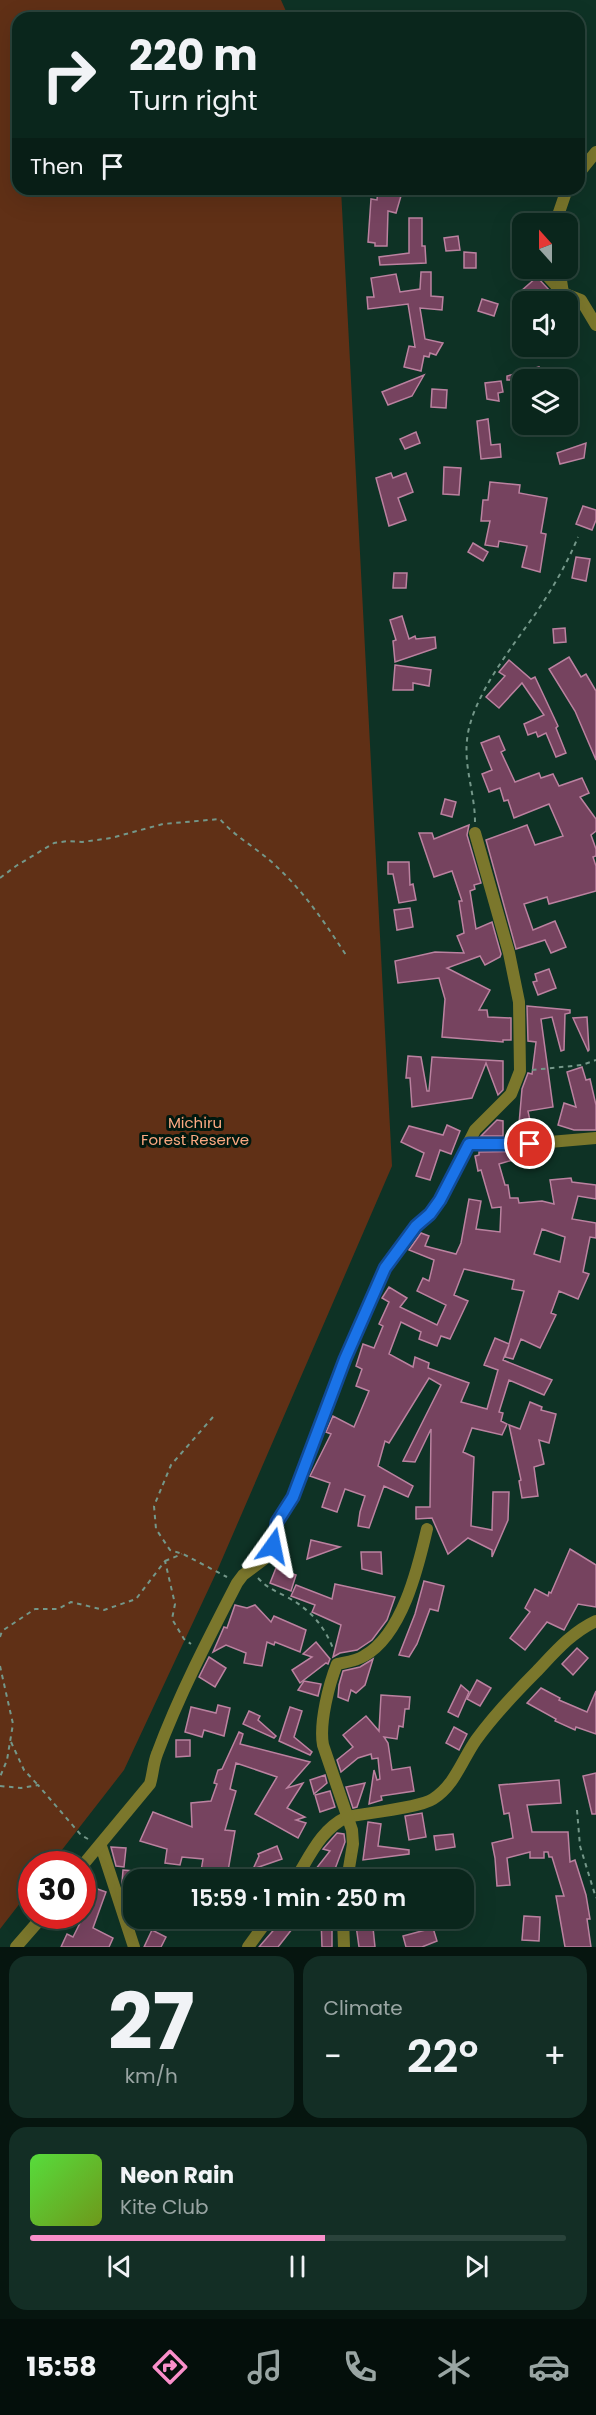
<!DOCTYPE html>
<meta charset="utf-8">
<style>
:root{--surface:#0a261c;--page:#132e25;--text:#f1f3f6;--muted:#99a5a3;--line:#2a433b;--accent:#f98fca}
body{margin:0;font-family:Poppins,sans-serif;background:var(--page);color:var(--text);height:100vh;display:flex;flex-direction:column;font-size:22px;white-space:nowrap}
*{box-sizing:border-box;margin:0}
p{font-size:20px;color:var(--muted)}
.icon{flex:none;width:33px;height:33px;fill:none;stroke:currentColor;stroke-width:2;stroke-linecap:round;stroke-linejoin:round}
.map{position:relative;height:1947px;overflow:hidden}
.drawer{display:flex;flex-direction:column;gap:9px;padding:9px;background:#06150f;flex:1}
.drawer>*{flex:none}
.top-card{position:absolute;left:12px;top:12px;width:573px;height:183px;border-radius:18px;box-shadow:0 6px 24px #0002,0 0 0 2px var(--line);background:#0a261c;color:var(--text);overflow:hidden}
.needle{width:39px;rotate:339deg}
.fabs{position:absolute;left:512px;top:213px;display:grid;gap:12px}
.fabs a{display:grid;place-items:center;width:66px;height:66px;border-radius:12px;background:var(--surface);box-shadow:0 6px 24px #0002,0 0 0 2px var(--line);font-size:30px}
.speed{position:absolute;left:18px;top:1851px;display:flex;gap:12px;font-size:30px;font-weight:700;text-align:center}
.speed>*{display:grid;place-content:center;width:78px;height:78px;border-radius:50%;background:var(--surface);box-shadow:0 6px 24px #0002,0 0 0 2px var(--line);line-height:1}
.speed .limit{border:9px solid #d22;background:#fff;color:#111}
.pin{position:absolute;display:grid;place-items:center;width:51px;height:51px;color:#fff;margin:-26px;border:3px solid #fff;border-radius:50%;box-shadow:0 2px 6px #0007}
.me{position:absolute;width:66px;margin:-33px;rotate:12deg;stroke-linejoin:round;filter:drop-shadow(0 0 4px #0008)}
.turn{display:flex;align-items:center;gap:21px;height:126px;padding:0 18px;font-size:27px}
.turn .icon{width:78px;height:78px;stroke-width:2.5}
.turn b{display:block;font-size:42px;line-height:51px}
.then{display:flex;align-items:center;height:57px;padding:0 18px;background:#0003;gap:12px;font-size:22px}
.big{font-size:45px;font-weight:600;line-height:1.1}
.drawer .tile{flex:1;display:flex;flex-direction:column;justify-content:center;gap:9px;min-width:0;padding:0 21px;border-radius:18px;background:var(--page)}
.drawer .dial{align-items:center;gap:0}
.dial b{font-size:78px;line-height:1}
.song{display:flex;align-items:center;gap:18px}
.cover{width:72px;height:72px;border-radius:9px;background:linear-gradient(135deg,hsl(110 70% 55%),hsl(80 70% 35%))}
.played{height:6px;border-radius:3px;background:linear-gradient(90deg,var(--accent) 55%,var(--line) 55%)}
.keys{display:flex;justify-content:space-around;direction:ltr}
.heat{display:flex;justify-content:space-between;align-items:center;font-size:33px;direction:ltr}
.drawer .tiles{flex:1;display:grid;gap:9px;grid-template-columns:1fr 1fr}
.tile:last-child{grid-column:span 2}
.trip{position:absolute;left:123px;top:1869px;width:351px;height:60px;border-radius:18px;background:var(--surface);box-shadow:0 6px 24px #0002,0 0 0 2px var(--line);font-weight:600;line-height:60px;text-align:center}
.tab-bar{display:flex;height:96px;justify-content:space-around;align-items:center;background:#040f0b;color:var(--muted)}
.tab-bar .icon{width:42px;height:42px}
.tab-bar .on{color:var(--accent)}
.tab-bar b{font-size:27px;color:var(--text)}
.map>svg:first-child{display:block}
.green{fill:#603016}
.building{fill:#76435f;stroke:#bb82a0;stroke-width:1.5;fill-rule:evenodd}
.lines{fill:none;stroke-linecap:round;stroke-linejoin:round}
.path{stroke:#749789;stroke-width:2;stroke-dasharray:4.5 4.5;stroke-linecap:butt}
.minor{stroke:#7b772c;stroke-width:12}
.route-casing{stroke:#114b97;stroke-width:15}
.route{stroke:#1a73e8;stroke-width:10}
.labels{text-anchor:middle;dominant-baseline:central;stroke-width:6;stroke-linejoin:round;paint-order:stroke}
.park-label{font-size:15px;fill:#fba982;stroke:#00180f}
</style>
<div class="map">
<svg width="596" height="1947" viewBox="0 0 596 1947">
<rect width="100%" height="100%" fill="#0e3225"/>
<!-- green -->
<path class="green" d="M0,0h281l8,18h-271v171h323l51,977 -175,405 -93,199 -73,94h-19l-1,25 -31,40z"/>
<!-- building -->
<g class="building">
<path d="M378,189h25l-7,24 -8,-2 -1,35h-12v-3l-7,-1 3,-43 6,1z"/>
<path d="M409,218h13v28h3l1,17 -46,2 -1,-8 30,-4z"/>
<path d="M458,236l2,14 -14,1 -2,-13z"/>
<path d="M464,252l12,1v15h-12z"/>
<path d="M421,272h10v24l12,1 -1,13 -22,-2 5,31 18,4 -7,12 -6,-2 -1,4 -5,-1 -3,15 -17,-4 5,-21 6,1 -7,-43 -40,5 -1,-12h7l-3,-19 25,-4 4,18 20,-3z"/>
<path d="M537,277l15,16 -3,2 5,7h-28l-6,-10z"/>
<path d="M482,299l16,5 -4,12 -16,-5z"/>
<path d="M539,367l3,13h-35v-4z"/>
<path d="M424,375l-12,21 -24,9 -6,-13z"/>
<path d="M501,381l2,11 -5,1 1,8 -12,-2 -2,-16z"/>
<path d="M432,389l15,1 -1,18 -15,-1z"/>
<path d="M488,419l3,26 9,-1 1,13 -20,2 -4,-38z"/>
<path d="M416,432l4,11 -15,6 -5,-10z"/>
<path d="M586,443l-2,15 -24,6 -3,-11z"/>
<path d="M444,467l17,1 -2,27 -16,-1z"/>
<path d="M391,473l2,5 13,-5 7,19 -15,6 8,22 -17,6 -13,-48z"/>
<path d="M490,482l30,3 -1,8 28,5 -6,35 5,1 -6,38 -18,-5 5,-21 -28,-5 -1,6 -13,-2 5,-24h-9l2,-21h5z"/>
<path d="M583,506l13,4v10l-4,10 -16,-6z"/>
<path d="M473,543l15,9 -5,9 -15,-9z"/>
<path d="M576,557l14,2 -4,22 -14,-3z"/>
<path d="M394,573h13l-1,15h-13z"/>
<path d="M402,616l7,23 6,-3 1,3 19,-2 1,11 -41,14 -2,-21 3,-1 -6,-20z"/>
<path d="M565,628l1,14 -12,1 -1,-14z"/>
<path d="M569,657l12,20 5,-3 10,17v69l-21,-49 -26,-42z"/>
<path d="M509,660l22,19 4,-2 23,49 -2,2 10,25 -10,4 -10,-24 -8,4 -2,-5 -8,3 -4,-11 20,-9 -22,-32 -23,25 -13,-11 19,-21 -6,-4z"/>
<path d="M395,665l36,5 -2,16 -16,-3v7h-20z"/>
<path d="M499,736l6,14 -4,2 14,30 24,-9 2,5 12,-4 6,12 23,-8 7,15 -9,4 16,22v12l-5,4 5,14v7l-3,1 3,9v25l-47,13 -2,-7 -23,7 9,26 22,-9 11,26 -15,6 -6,-13 -29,9 -30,-109 41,-15 8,20 28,-9 -14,-32 -35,14 -6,-18 -4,1 -4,-13 -11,4 -7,-18 10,-4 -11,-27z"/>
<path d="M445,799l11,3 -4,15 -11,-3z"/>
<path d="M469,825l-2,10 14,48 -7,2 1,4 -5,2 6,38 16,-7 9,32 -1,3 -15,8 -5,-9 -33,12 43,22 -11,20h8l1,7 23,1v22h-8v2l-61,-5 3,-38 -6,-21 -41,5 -3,-22 40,-9 29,1 -7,-17 7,-3 -5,-32h3l-10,-30 -18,6 -15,-44h13l2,6z"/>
<path d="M388,862h21l1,23 3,-1 3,16 -17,3 -6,-29h-5z"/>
<path d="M410,908l3,19 -16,3 -3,-20z"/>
<path d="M549,969l7,19 -18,7 -5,-13 4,-1 -2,-7z"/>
<path d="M527,1006l43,4v3l-5,1 -1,36 -3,1 -9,-34 -11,2 12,88 -25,4 5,24 -15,1 4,-47 6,-16 4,1 4,-32 -8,-1z"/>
<path d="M587,1017l2,33 -1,1 -15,-33z"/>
<path d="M408,1056l13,1 6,34h2l3,-34 71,4v29l-5,5 -12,-32 -14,35 -60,9 -2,-29h-4z"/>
<path d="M582,1067l4,13 4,-1 6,26v25h-22l-16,-5 6,-22 12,4 -9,-35z"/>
<path d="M497,1120l6,1v15h-22z"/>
<path d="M447,1125l13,6 -9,23 -11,-4 -10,30 -14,-4 8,-23 -23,-11 8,-16 34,9z"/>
<path d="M537,1151l2,8 -3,1v4l-12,2 -1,-9 -24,7 6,21h3l2,13h8l1,5 23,-2 12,3 -4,-24 21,-2 1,4 24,3v14l-18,-3 -6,23 24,4v15l-6,-1 -7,35 6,2 -11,25 -19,-8 -8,22 5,2 -16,33 -19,-9 -8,20 -8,-2 4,-12 -6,15 49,20 -8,15 -35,-15 -10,32 4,1 -2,8 6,3 -5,11 -30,-7 -9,24 11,5 -3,69 21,4 1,-38h16l-1,28 -16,37v-7l-24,-12 -20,16 -16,-36 -16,1v-12h14l1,-78 -16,33 -12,-1 38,-76 -12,-7 -40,65 -4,-2 -7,25 35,20 -5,11 -24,-11 -15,42 -11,-2 2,-14 5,-16 -20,-7 -8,23 -15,-5 8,-24 -20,-7 21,-42 -5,-2 7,-16 21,11 15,-36 -13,-5 6,-17 -6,-3 7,-22 11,4 9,-22 -4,-2 10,-22 -7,-4 7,-11 18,11 -7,9 37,18 9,-20 -29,-14 6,-13 6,3 5,-21 -25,-10 12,-17 8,3 -4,10 31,8 5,-11 8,-44 12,2 -5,28 24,3 1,-25 -9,1 -11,-38 -3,1 -3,-15 4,-1v-3zM542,1229l23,8 -5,25 -26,-8zM464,1269l50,11 -2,9 12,2 -15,53 -14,-6 -11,27 14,5 -11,39 -26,-7 8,-19 -41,-15 1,-5 -14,-6 -2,10 -24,-13 12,-32 20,10 -2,7 18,7 4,-10 9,3 18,-38 -14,-6z"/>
<path d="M530,1402l12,5 -1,3 15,4 -7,29 -10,-3 5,24 -10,3 4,29 -16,2 -3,-17 2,-1 -12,-55 11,4z"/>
<path d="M311,1540l29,7 -33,12z"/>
<path d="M570,1549l26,16v42l-18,-3 -14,26 -17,-8 -22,28 -15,-12 20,-26 -5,-4 10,-19 13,7 1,-4 2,1z"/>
<path d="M361,1552h20l1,22 -20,-5z"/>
<path d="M276,1568l20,7 -5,16 -21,-8z"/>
<path d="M424,1581l20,5 -6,25 -8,-2 -13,35 -8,13 -10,-2 16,-41z"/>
<path d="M335,1584l60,13 -8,23 -15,20 -15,10 -17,3 -7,4 8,-32 -29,-13 3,-7 -24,-9 5,-11 36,14z"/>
<path d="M235,1605l12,3 8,-3 16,17 3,-6 32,14 -6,22 -25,-10 -1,3 -7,-3 -5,24 -18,-3 2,-10 -20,-8 -13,7 11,-25 3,1z"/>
<path d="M316,1642l14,17 -2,5 -2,-1 -26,20 -8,-13 20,-13 -9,-3z"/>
<path d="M577,1648l11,10 -15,17 -11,-11z"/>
<path d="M209,1657l17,11 -11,19 -16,-10z"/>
<path d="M373,1659l-8,26 -9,8 -5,-3 -3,11 -10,-4 1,-12 4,-14 17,-4z"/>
<path d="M477,1680l14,8 -11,18 -13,-7z"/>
<path d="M304,1681l17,3 -3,12 -20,-6z"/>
<path d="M461,1685l8,7 -11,25 -10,-5z"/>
<path d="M541,1688l19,10 -1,2 28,12 9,-21v43l-20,-7 -1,3 -20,-9 1,-2 -29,-16z"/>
<path d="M381,1695l29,2 -1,12h-4l-2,18 -4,-1 -2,13 -13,-2 4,6 4,27 18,-3 4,24 -33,5 1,4 -13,4 5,-34 3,10 3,-1 -2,-21 -6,1 -1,-5 -13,4 -17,14 -4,-12 16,-13 -10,-12 23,-19 13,15z"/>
<path d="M218,1705l12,3 -6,28 -20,-6 -2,7 -17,-5 6,-25 25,6z"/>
<path d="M290,1707l12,4 -8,26 18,15 -2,3 -31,-14z"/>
<path d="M249,1711l11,5 -2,4 18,16 -2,2 -31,-14z"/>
<path d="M454,1727l13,7 -8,16 -13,-7z"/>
<path d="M239,1732l4,2 -3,10 70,18 -23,26 16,-5 -16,25 18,9 -9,3 10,3 -8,15 -43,-24 22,-37 -41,-14 -6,26 6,2 -11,39 10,1 -7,40h-27l2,-12 -21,-2 -2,8 -15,-2 2,-14 -27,-8 13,-29 39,15 -1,-24 20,-2 6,-17 -3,-1 4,-13 4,-1z"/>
<path d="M176,1740h14v16l-14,1z"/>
<path d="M596,1773v41h-4l-9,-38z"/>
<path d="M325,1775l2,8 -13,11 -4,-14z"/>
<path d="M559,1780l2,23 -34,2 5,27h36l2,30 5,-2 11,35 4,24h-3l4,28h-26l-9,-51h8l-12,-39h-3l-1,-5h-4v6h-14v-6l-23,6 3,27 -13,1 -2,-28 -3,-15 21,-5 -4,-25 -5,1 -5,-29z"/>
<path d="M365,1783l-8,24 -4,1 -7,-21z"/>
<path d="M330,1791l5,16 -15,5 -5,-17z"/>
<path d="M422,1813l4,24 -17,3 -4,-24z"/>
<path d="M368,1822l13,2 -3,22 31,4v4l-46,6z"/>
<path d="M337,1833l7,1 1,8 -10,27 4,4 -5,7h-14l-6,-5 1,-5 15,-19 -7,-2z"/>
<path d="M453,1834l2,13 -19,3 -2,-14z"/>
<path d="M277,1846l5,13 -26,9 21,12h-29l11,-24 -1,-2z"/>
<path d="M111,1847l15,1 -2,19 -8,-1z"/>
<path d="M123,1870l11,1 -2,26h-6l-4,-14z"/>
<path d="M86,1885l20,7 -13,36 20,10 -4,9h-48l6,-13 6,3 9,-18 7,-18 -7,-2z"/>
<path d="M524,1916l16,1 -1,24 -17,-1z"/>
<path d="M284,1918h5l7,6 -18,23h-19z"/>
<path d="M321,1918h11v29h-10z"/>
<path d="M355,1918h17l3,29h-16z"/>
<path d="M433,1928l4,13 -15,6h-16l-3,-11z"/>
<path d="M152,1930l14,7 -5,10h-17z"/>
</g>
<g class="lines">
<!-- path -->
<g class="path">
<path d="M475,822c0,-28 -11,-54 -8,-82 4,-42 45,-93 69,-127 16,-24 31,-49 42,-76"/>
<path d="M0,878l16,-12 38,-23 14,-2 14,1 29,-4 52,-14 57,-5c16,19 39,30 57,48 28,26 48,56 69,88"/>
<path d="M532,1070l50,-5 14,-5"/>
<path d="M213,1417l-42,48 -17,41 2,23 14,21 13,4 44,23"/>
<path d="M165,1561l17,-7"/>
<path d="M258,1578c8,9 17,13 27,18 24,12 40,30 49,55"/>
<path d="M0,1637l2,-6 33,-22h23l13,-7 33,8 32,-11 29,-38 10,43 -3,15 12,20 7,5"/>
<path d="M0,1666l13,58 -6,36 -7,17"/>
<path d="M11,1742l13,28 14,15"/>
<path d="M0,1786l21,2 17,-3 43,50 7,4"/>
<path d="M577,1810l3,36 16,52"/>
</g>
<!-- minor -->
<g class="minor">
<path d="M579,173l17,-21"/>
<path d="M555,224l12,-35"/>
<path d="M521,248l1,1"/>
<path d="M540,268l23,25 18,7 15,25"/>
<path d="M559,268l4,25"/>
<path d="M469,1144l46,1 81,-7"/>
<path d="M101,1846l33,101"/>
<path d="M82,1866l68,-82c3,-10 3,-20 7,-30 22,-59 51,-115 80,-171l6,-8 20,-15 10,-14 4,-24 16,-25 52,-138 40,-91 31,-42 15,-12 9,-14 35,-70 36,-36 9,-23 -1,-69 -10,-49 -34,-120"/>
<path d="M295,1880c15,-24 26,-51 52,-63 19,-4 72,-9 86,-18 22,-14 29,-39 43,-59 18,-25 39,-47 61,-69 18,-19 35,-39 59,-50"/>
<path d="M347,1880l6,-36 -1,-14 -29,-85c-4,-22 6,-61 14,-81 9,-2 19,-3 27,-8 38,-21 54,-88 63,-127"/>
<path d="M343,1918l1,29"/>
<path d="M16,1947l27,-31"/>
<path d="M248,1947l21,-29"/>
</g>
</g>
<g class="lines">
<defs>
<path id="route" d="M273,1546l4,-24 16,-25 52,-138 40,-91 31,-42 14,-12 10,-14 29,-56h61"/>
</defs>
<!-- route casing -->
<use href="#route" class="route-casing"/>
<!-- route -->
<use href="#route" class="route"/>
</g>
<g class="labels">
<!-- park labels -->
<g class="park-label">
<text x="195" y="1122">Michiru<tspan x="195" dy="17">Forest Reserve</tspan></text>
</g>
</g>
</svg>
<div class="fabs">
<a><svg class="needle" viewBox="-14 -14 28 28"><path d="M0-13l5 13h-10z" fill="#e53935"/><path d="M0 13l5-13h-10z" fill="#99a5a3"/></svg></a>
<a><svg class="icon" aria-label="sound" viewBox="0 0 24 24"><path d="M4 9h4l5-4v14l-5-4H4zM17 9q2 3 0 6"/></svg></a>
<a><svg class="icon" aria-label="layers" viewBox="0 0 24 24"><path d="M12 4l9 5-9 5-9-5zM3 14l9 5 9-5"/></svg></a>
</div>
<div class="speed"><div class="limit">30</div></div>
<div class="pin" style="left:530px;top:1144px;background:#d93025"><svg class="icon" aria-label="arrive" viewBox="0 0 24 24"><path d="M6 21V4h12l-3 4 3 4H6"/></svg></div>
<svg class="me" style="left:273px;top:1546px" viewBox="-20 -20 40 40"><path d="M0-17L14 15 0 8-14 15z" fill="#1a73e8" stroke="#fff" stroke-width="4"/></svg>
<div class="trip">15:59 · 1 min · 250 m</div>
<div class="top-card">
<div class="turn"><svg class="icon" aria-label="right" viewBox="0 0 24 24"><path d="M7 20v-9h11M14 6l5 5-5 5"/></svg><div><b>220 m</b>Turn right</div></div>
<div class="then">Then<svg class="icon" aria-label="arrive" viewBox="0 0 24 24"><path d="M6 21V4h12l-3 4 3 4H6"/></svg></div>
</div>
</div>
<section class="drawer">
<div class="tiles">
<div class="tile dial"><b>27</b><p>km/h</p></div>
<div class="tile"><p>Climate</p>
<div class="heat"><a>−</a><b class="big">22°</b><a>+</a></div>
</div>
<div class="tile">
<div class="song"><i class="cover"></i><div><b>Neon Rain</b><p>Kite Club</p></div></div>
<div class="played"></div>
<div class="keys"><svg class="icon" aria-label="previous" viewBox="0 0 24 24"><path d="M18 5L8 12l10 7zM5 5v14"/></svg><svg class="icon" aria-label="pause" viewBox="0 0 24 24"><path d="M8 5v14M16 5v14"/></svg><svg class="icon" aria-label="next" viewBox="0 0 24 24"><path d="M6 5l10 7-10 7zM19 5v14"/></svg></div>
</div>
</div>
</section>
<nav class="tab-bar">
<b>15:58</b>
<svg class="icon on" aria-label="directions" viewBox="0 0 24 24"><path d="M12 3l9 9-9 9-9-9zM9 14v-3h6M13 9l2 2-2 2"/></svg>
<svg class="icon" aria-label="music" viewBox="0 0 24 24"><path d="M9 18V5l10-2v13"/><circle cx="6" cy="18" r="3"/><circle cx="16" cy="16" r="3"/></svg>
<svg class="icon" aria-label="phone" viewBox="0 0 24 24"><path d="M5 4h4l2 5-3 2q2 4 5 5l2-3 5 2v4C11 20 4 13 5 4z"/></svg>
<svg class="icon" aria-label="climate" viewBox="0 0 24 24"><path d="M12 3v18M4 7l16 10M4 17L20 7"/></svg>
<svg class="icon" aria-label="car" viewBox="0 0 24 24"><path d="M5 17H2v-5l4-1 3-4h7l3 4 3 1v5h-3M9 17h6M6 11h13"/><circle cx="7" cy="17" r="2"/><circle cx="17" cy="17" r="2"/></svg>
</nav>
